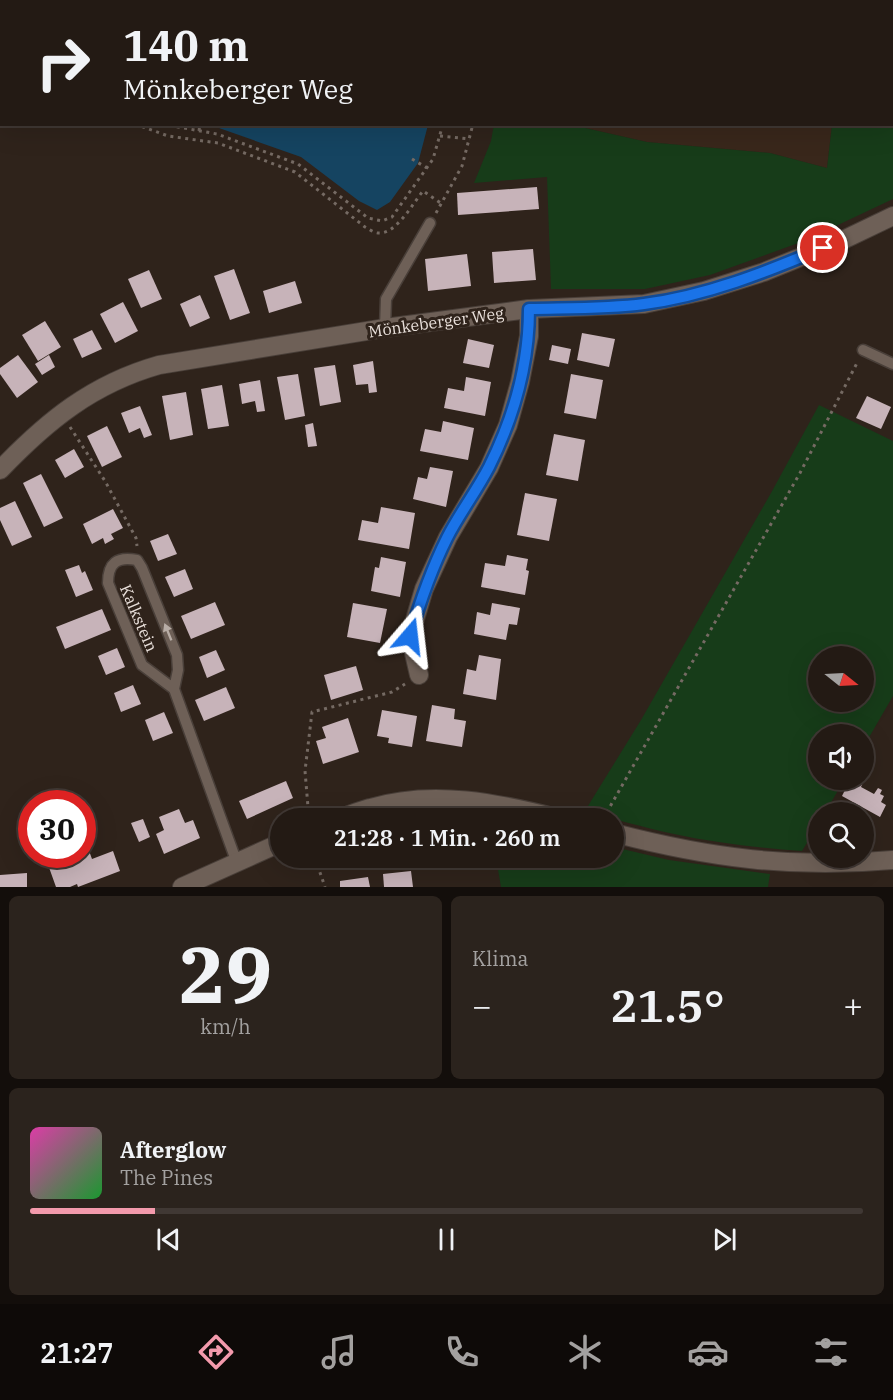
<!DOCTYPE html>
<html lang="de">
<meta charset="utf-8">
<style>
:root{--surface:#231a14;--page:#2b231d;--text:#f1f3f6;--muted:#a3a1a0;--line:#403834;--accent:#f39aac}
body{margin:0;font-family:"IBM Plex Serif",serif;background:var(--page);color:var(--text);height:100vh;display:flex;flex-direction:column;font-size:22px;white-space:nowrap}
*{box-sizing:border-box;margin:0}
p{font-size:20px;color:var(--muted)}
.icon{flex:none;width:33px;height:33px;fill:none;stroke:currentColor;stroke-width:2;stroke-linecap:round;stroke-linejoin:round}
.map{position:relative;height:887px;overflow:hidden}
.drawer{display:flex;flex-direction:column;gap:9px;padding:9px;background:#130e0b;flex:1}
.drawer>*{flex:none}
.hud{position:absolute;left:0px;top:0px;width:894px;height:126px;box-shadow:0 6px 24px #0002,0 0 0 2px var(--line);background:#231a14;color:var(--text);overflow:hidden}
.needle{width:39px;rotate:108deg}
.tools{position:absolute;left:808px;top:646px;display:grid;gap:12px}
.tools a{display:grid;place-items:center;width:66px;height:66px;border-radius:50%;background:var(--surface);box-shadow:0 6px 24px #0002,0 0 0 2px var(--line);font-size:30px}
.speed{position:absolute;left:18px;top:790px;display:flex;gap:12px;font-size:30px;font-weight:700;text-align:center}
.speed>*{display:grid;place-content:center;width:78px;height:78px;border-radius:50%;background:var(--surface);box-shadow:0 6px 24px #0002,0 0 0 2px var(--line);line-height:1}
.speed .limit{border:9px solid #d22;background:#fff;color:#111}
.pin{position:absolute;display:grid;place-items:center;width:51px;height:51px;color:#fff;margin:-26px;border:3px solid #fff;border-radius:50%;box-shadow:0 2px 6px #0007}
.me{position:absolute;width:66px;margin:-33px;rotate:17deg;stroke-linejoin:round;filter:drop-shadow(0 0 4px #0008)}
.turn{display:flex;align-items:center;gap:21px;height:126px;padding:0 24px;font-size:27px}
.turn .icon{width:78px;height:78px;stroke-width:2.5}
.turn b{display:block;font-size:42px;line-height:51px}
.big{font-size:45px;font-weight:600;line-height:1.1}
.drawer .tile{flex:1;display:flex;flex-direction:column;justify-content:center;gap:9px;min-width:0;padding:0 21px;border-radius:9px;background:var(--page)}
.drawer .dial{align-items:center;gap:0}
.dial b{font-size:78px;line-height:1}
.song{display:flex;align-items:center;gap:18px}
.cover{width:72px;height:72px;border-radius:9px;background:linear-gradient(135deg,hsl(320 70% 55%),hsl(130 70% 35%))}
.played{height:6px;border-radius:3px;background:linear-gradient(90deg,var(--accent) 15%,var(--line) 15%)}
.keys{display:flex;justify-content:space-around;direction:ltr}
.heat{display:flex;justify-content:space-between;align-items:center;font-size:33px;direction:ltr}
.drawer .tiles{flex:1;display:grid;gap:9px;grid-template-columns:1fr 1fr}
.tile:last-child{grid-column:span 2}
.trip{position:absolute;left:270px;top:808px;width:354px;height:60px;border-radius:30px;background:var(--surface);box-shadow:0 6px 24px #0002,0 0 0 2px var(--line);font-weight:600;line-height:60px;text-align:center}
.dock{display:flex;height:96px;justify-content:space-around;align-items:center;background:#0e0a08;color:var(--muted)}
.dock .icon{width:42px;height:42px}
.dock .current{color:var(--accent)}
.dock b{font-size:27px;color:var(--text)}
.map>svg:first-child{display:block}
.built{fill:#39271b}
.green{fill:#173c19;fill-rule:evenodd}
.water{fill:#154461}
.building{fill:#c7b3b9}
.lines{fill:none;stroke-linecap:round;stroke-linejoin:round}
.service-casing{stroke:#493f39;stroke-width:13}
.minor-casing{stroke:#493f39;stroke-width:20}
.tertiary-casing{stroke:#493f39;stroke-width:20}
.path{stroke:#756a63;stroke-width:3;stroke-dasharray:3 4.5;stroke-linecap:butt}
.service{stroke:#6e6057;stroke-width:10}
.minor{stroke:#6e6057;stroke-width:18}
.tertiary{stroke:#6e6057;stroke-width:18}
.oneway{fill:#b8ada6}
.route-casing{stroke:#114b97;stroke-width:15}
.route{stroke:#1a73e8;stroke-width:10}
.labels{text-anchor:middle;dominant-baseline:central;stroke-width:6;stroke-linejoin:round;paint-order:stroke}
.street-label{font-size:16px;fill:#e9e0db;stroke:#2f231b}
</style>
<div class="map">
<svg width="893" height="887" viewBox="0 0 893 887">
<rect width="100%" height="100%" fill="#2f231b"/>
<!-- built -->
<g class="built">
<path d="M497,0h350l-350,2z"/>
<path d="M572,125h260l-5,43 -57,-15 -123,-11z"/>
</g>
<!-- green -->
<g class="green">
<path d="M847,0h46v199l-89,42 -94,34 -65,14h-94l-4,-112 -73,6 17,-42 3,-17 78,1 75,17 123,11 57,15 5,-43 60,-1v-122z"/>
<path d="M819,405l74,36v255l-29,50v-11h-45v45h25l-19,33h-6v10l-17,28c-43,-3 -86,-8 -128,-17 -31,-6 -60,-17 -91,-20l58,-94 130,-227zM819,657h45v45h-45z"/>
<path d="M614,847l55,13 101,14 -2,13h-267l-5,-29h118z"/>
</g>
<!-- water -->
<path class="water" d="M185,125l243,-1v1l-10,38 -28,39 -13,8 -18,-9 -58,-44 -82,-29z"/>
<!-- building -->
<g class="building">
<path d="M537,187l2,22 -81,6 -1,-22z"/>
<path d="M533,249l3,31 -42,3 -2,-31z"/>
<path d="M467,254l4,32 -43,5 -3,-32z"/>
<path d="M234,269l16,44 -20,7 -16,-44z"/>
<path d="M149,270l13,29 -21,9 -13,-29z"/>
<path d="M295,281l7,22 -33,10 -6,-22z"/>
<path d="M200,295l10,23 -20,9 -10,-23z"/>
<path d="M123,302l15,29 -23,12 -15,-29z"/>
<path d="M45,321l16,26 -23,14 -16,-26z"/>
<path d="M92,330l10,19 -20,9 -9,-19z"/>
<path d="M582,333l33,6 -6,28 -32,-7z"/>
<path d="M468,339l26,6 -5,23 -26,-5z"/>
<path d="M552,345l19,4 -3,15 -19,-4z"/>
<path d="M18,355l20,27 -21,16 -17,-24v-6z"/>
<path d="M49,355l6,12 -13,8 -7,-11z"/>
<path d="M373,361l4,31 -8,1 -1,-9 -12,1 -3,-20z"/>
<path d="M335,365l6,37 -21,4 -6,-38z"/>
<path d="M298,374l7,42 -20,4 -8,-43z"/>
<path d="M571,374l32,6 -7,39 -32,-6z"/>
<path d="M466,377l25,5 -6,34 -41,-8 4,-20 16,3z"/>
<path d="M260,380l5,31 -8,1 -2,-11 -13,3 -3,-20z"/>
<path d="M222,385l7,41 -21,3 -7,-40z"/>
<path d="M186,392l7,43 -23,5 -8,-44z"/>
<path d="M867,396l24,11 -10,22 -25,-11z"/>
<path d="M140,406l12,29 -8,3 -4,-10 -11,5 -8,-20z"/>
<path d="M443,421l31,7 -6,32 -48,-9 5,-22 16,3z"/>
<path d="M313,423l4,23 -9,1 -3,-22z"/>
<path d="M107,426l15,31 -20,10 -15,-31z"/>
<path d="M554,434l31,6 -7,41 -32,-6z"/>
<path d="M74,449l10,18 -19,11 -10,-18z"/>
<path d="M430,467l23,4 -7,36 -33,-8 5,-22 9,2z"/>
<path d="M41,474l22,44 -19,9 -21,-44z"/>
<path d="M525,493l32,6 -8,42 -32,-6z"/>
<path d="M15,501l17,36 -20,9 -12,-26v-12z"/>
<path d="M381,507l34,6 -6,36 -51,-9 4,-20 16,3z"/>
<path d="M113,509l10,19 -12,6 3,5 -9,5 -2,-6 -11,6 -9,-20z"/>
<path d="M168,534l9,20 -19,7 -8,-20z"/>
<path d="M507,555l21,4 -2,11 3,1 -4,24 -44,-8 4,-24 20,3z"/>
<path d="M381,557l25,5 -6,35 -29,-6 4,-24 4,1z"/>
<path d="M79,565l3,8 3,-2 8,19 -17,7 -11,-27z"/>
<path d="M185,569l8,20 -19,8 -9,-20z"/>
<path d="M215,602l10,23 -34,14 -10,-23z"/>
<path d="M353,603l34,6 -7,34 -33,-6z"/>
<path d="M492,603l28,5 -3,17 -8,-1 -3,16 -32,-6 3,-22 13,3z"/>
<path d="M102,609l9,21 -46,19 -9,-22z"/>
<path d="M117,648l8,19 -19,8 -8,-19z"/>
<path d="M216,650l9,20 -18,8 -8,-21z"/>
<path d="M479,655l22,4 -5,41 -33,-6 4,-25 9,2z"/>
<path d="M356,666l7,24 -32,10 -7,-25z"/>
<path d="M133,685l8,19 -20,8 -7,-19z"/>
<path d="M226,687l9,21 -31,13 -9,-21z"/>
<path d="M432,705l23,4 -1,10 12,2 -4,26 -36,-6z"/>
<path d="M382,710l35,6 -5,31 -24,-4 1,-5 -12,-2z"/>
<path d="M164,712l9,21 -20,8 -8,-21z"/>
<path d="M348,718l11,34 -36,12 -7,-23 10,-3 -4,-11z"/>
<path d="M850,780h14l-3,7 13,7 4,-6 4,2 -2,4 4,2 -3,6 5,3 -6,12 -38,-21z"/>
<path d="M286,781l7,17 -46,21 -8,-18z"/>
<path d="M179,809l6,14 8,-3 7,18 -36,16 -8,-20 8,-4 -5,-13z"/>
<path d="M143,819l7,18 -11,5 -8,-19z"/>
<path d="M83,834l9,25 21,-8 7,20 -42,16 -1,-3 -7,3h-14l-10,-28 11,-4h25z"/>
<path d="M411,871l2,16h-29l-1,-13z"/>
<path d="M27,873v14h-27v-12z"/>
<path d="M368,877l2,10h-30v-6z"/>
</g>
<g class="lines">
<defs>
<g id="service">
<path d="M385,328l1,-29 44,-76"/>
<path d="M863,350l30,14"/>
<path d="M174,689l-32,-24 -34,-82c0,-20 9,-27 29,-23l5,8 35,87 1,15 -4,19 63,174"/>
</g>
<g id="minor">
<path d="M0,470c47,-49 92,-86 159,-105l226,-37 144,-19 115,-5 60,-13 60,-19 79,-32 50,-24"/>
<path d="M419,675l-9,-39 14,-47 24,-52 41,-69 19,-43 12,-43 9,-46v-27"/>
</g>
<g id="tertiary">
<path d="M339,819c10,-4 20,-8 31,-11 63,-19 129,-5 191,11"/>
<path d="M614,833c96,25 179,36 279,27"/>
<path d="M182,887l98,-44"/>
</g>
</defs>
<!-- service casing -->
<use href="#service" class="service-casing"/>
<!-- minor casing -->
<use href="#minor" class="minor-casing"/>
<!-- tertiary casing -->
<use href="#tertiary" class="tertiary-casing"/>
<!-- path -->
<g class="path">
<path d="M193,0l3,2"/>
<path d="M314,0v2"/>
<path d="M450,0v2"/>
<path d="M118,2l1,-2"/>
<path d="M278,2l8,-2"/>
<path d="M475,2v-2"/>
<path d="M0,83l2,-1"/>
<path d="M135,124l33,12 50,7 77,29 70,55c4,2 9,6 13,6 18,2 35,-30 45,-42l19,13"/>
<path d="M162,124l55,10 81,30 70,54 14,3 10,-4 41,-58 10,-35"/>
<path d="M199,131l1,-7"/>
<path d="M440,136l30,3"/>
<path d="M412,159l15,9"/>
<path d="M436,213l26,-47 11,-42"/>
<path d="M70,427l35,54 31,57 1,8"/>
<path d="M309,819l-4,-48 7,-59 80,-20 13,-8"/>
<path d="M603,819l197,-346 57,-110"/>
<path d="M315,858l10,29"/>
</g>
<!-- service -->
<use href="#service" class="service"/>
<!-- minor -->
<use href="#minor" class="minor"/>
<!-- tertiary -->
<use href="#tertiary" class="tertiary"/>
</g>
<!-- one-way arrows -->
<defs><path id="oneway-solid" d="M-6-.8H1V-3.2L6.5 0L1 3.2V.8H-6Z" transform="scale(1.5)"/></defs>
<use class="oneway" href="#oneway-solid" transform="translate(168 632) rotate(-112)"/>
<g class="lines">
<defs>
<path id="route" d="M410,636c10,-34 21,-66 37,-98 12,-24 29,-46 42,-71 24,-48 40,-103 40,-158 38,-1 77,0 115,-5 62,-8 122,-32 179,-56"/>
</defs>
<!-- route casing -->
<use href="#route" class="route-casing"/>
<!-- route -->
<use href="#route" class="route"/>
</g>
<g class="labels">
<!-- street labels -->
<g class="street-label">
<text transform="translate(436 322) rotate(-8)">Mönkeberger Weg</text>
<text transform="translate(139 618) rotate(67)">Kalkstein</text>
</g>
</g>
</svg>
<div class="tools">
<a><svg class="needle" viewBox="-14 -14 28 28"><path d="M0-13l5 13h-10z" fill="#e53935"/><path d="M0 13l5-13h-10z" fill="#a3a1a0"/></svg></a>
<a><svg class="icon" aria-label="sound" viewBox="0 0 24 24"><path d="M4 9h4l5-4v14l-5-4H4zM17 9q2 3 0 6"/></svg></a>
<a><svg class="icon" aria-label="search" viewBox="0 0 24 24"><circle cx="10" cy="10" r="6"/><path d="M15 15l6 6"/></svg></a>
</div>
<div class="speed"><div class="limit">30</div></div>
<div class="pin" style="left:823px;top:248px;background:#d93025"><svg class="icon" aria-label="arrive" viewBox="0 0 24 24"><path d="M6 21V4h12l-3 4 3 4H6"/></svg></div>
<svg class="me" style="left:410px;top:636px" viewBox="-20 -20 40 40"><path d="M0-17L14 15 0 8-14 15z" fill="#1a73e8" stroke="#fff" stroke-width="4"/></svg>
<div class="trip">21:28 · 1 Min. · 260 m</div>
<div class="hud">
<div class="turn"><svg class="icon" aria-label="right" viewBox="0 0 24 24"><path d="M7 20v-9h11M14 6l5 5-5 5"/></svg><div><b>140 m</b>Mönkeberger Weg</div></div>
</div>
</div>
<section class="drawer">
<div class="tiles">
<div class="tile dial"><b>29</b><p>km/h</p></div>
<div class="tile"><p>Klima</p>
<div class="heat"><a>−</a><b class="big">21.5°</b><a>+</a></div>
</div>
<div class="tile">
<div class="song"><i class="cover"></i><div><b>Afterglow</b><p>The Pines</p></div></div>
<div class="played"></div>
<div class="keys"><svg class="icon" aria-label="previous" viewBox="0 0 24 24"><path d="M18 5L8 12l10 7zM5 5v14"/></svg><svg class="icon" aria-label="pause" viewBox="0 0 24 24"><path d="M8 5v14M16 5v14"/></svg><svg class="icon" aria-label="next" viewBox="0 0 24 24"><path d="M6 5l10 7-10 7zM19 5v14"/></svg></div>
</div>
</div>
</section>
<nav class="dock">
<b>21:27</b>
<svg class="icon current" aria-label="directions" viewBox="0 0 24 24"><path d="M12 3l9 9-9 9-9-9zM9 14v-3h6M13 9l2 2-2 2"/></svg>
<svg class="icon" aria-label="music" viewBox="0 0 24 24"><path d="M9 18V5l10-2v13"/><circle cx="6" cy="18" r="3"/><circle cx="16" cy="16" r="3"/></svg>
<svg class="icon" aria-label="phone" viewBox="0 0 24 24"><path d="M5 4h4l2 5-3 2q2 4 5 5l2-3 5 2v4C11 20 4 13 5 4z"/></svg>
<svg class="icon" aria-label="climate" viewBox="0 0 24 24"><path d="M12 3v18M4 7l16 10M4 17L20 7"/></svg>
<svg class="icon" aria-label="car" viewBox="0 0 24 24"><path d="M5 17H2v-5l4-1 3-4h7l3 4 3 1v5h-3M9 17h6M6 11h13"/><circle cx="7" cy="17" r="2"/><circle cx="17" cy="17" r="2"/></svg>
<svg class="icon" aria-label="filters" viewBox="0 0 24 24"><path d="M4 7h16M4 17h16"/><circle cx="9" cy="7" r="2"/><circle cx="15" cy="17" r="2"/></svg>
</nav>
